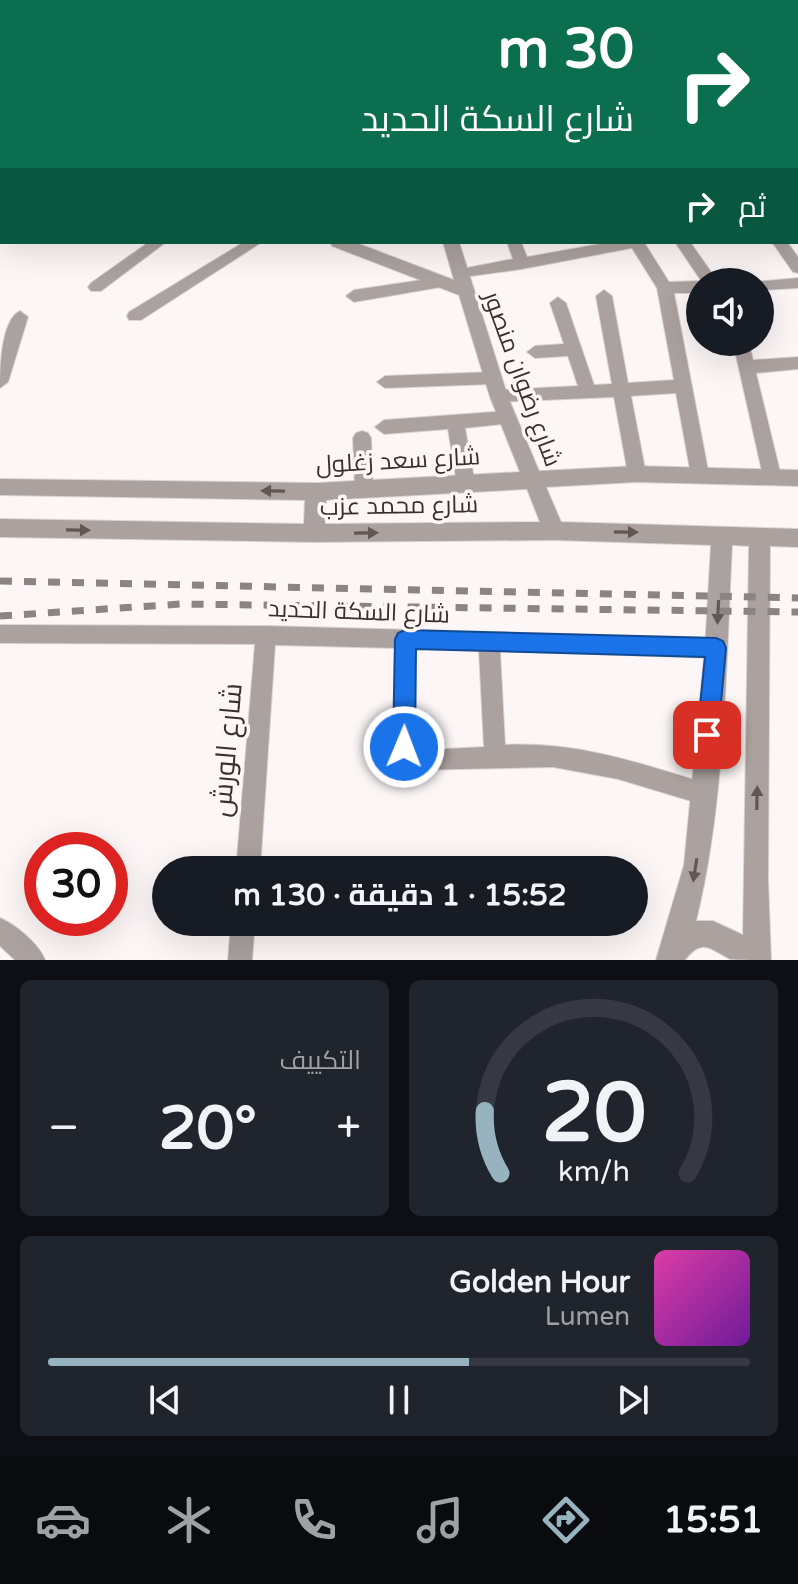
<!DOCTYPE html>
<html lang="ar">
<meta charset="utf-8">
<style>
:root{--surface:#171b24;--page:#20242c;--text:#f1f3f6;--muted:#9ea1a6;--line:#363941;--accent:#98b3c0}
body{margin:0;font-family:"Varela Round",Cairo,sans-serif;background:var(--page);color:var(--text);direction:rtl;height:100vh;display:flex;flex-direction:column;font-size:30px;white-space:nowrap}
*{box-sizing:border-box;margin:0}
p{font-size:26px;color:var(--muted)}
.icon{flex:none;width:44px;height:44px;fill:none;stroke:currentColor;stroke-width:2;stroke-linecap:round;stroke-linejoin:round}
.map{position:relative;height:960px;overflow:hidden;direction:ltr}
.side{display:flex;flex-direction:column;gap:20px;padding:20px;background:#0d0f14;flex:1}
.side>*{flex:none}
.banner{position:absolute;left:0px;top:0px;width:798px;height:244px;box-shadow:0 8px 32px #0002;direction:rtl;background:#0b6e4f;color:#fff;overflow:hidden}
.fabs{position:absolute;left:686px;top:268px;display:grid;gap:16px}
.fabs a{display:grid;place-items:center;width:88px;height:88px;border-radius:50%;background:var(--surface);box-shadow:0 8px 32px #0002;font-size:40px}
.speed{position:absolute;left:24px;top:832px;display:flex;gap:16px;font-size:40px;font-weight:700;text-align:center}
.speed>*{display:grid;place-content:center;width:104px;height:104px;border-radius:50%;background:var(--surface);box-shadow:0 8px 32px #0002;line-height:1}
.speed .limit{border:12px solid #d22;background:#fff;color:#111}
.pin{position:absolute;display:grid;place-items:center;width:68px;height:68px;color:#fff;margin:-34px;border-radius:16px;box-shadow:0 4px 12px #0006}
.me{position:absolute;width:88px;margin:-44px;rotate:1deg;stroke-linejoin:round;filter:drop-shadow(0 0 6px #0008)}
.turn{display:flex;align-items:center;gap:28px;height:168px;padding:0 32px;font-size:36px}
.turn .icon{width:104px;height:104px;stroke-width:2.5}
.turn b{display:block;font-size:56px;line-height:68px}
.then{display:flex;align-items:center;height:76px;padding:0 32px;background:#0003;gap:16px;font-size:30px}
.big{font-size:60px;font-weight:700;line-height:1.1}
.side .card{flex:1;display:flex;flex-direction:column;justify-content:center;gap:12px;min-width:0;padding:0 28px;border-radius:12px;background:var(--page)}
.side .dial{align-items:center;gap:0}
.dial svg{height:208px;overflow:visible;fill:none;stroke:var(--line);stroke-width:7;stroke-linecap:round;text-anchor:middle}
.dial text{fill:var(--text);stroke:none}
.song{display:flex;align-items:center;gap:24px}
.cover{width:96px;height:96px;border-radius:12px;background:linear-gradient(135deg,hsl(320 70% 55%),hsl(280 70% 35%))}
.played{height:8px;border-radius:4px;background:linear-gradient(90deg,var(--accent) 60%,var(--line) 60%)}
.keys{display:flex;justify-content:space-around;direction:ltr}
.heat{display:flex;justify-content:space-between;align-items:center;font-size:44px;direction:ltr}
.side .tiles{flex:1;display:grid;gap:20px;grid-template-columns:1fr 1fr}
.card:last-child{grid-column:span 2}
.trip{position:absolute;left:152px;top:856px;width:496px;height:80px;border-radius:40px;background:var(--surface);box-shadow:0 8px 32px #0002;font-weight:700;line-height:80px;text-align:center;direction:rtl}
.menu{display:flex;height:128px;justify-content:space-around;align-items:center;background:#090b0e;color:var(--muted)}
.menu .icon{width:56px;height:56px}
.menu .on{color:var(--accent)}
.menu b{font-size:36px;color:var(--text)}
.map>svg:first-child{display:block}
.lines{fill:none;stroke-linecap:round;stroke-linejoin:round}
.minor-casing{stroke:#d9d3d2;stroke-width:2}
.tertiary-casing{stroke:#d9d3d2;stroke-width:2}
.minor{fill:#aba19e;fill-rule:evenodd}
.tertiary{fill:#aba19e;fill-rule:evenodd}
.rail{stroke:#8b8482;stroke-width:7;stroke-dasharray:12 12;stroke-linecap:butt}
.oneway{fill:#615855}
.route{fill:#1a73e8;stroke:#114b97;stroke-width:2}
.labels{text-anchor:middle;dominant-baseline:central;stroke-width:7;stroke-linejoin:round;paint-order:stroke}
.street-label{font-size:24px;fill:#39302e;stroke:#fcf7f6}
.near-street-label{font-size:28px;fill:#39302e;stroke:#fcf7f6}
</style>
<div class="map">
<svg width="798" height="960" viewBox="0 0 798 960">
<rect width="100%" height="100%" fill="#fcf7f6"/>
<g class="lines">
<defs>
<g id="minor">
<path d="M77,0h13l2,2h-13z"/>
<path d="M184,0h13l2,2h-13z"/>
<path d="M367,0h18l2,2h-18z"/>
<rect x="516" y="0" width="12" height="2"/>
<path d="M542,0h21l2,2h-21z"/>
<path d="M652,0h12l1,2h-12z"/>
<path d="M722,0h12l2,2h-12z"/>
<path d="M0,13l2,1v9l-2,-1z"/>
<path d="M798,22v8l-2,1v-8z"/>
<path d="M2,46v8l-2,1v-8z"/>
<rect x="796" y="48" width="2" height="8"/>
<rect x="796" y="90" width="2" height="8"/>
<rect x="796" y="121" width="2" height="12"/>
<path d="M796,141h2l-2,9z"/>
<rect x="796" y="208" width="2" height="10"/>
<path d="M149,242h17l-65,49h-10l-3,-4 3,-4z"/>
<path d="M244,242h18l-121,78h-12l-2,-4 2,-4z"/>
<path d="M507,242h14l6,15 84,-15h35l-1,2 24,38 31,-1 2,1 -2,11h-26l35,182 -3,5h-12l-3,-5 -15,-82 -45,3 15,78 -3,5h-12l-3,-5 -14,-77 -121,5 -2,-5 2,-5 6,-2 79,-4 -10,-30 -33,2 -8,-6 8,-6 29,-2 -14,-41 8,-6 8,6 28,82 18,-1 -16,-88 8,-6 8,6 16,87 46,-3 -17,-92 -25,-40 -110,21 -66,9v-8l57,-11z"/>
<path d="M675,242h15l28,40h-16z"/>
<path d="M772,242h15l11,15v16l-5,-1z"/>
<path d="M442,277l8,5 -3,4 -93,16 -8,-6 8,-6z"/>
<path d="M798,278v10l-38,2v-8h-6z"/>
<path d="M20,311l8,6 -20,65 -8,6c0,-19 1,-68 20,-77z"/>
<path d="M733,342h16l4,18 45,-3v12l-42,4 25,103 -3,5h-12l-3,-5z"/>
<path d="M493,372l8,6 -8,6 -108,4 -8,-6 8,-6z"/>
<path d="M507,411l6,2 3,5 -3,5 -48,5 10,56 -3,5h-12l-3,-5 -9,-55 -64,5 -9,-7 9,-7z"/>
<path d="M362,431l6,2 3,5 2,51 -3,5h-12l-3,-5 -2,-51 3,-5z"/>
<path d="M0,625l266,1 450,12 7,3 3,7 -3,7 -7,3 -216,-7 5,94c68,-4 132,17 196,37l8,3 3,8 -3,8 -8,3 -83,-25 -65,-12 -140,3 -8,-3 -12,-20 2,-99 -120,-3 -15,225h-24l19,-226 -255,-1zM415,649l64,2 5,96 -59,3 -6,-1 -4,-5z"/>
<path d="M0,918c16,7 39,26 45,42h-30l-15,-14z"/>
<path d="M231,922h24l-3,38h-24z"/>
</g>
<g id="tertiary">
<rect x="0" y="114" width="2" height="9"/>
<path d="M330,242h24l100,38 -11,-38h16l49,155 31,74 98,-5 161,4v16l-161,-4 -91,5 15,35 237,7v18l-28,-1 -2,333 3,81c-12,0 -31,0 -41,-1 -19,-9 -27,-22 -45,1h-29l28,-95 21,-217 6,-103 -157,-5 -240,2 -314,-5v-18l304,5 1,-24 -305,-5v-16l316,4 204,-11 -30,-75 -31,-102 -127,-49zM527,489l13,33 -215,2 1,-24zM732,545l17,1 -6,389 -30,-14h-17c29,-117 30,-255 36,-376z"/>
</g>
</defs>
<!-- minor casing -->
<use href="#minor" class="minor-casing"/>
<!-- tertiary casing -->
<use href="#tertiary" class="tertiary-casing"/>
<!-- minor -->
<use href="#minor" class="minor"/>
<!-- tertiary -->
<use href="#tertiary" class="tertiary"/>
<!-- rail -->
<g class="rail">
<path d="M0,581l798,17"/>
<path d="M0,616l181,-12 617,8"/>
</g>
</g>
<!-- one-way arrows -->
<defs><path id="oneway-solid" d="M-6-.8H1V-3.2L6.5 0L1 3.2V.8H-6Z" transform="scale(2)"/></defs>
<g class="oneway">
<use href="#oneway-solid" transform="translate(273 491) rotate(-179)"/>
<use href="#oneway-solid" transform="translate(78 530) rotate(1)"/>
<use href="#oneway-solid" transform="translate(626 532) rotate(1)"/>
<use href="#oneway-solid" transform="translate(366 533) rotate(-1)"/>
<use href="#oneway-solid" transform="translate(718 612) rotate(93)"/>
<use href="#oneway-solid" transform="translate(757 798) rotate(-89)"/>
<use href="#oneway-solid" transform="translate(695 870) rotate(99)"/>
</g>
<!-- route -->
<path class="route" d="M405,630l311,8 7,3 3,7 -8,87 -3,7 -8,4 -7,-4 -3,-7 8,-78 -289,-8 -1,98 -3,8 -8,3 -8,-3 -3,-8 2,-108 3,-6z"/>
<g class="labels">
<!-- street labels -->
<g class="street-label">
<text transform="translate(522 379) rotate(70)">شارع رضوان منصور</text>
<text transform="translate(398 461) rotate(-3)">شارع سعد زغلول</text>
<text transform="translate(399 506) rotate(-1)">شارع محمد عزب</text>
<text transform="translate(359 612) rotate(2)">شارع السكة الحديد</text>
</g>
<!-- near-street labels -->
<g class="near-street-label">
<text transform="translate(227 750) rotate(-85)">شارع الورش</text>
</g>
</g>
</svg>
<div class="fabs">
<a><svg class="icon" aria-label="sound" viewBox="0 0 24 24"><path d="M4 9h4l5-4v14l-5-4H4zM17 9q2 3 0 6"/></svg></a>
</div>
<div class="speed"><div class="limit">30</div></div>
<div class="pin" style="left:707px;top:735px;background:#d93025"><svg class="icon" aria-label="arrive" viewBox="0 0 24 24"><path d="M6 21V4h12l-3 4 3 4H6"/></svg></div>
<svg class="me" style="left:404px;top:747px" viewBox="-20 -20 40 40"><circle r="17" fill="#1a73e8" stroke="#fff" stroke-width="3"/><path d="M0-11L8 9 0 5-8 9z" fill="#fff"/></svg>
<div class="trip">15:52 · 1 دقيقة · 130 m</div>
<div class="banner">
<div class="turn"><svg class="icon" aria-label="right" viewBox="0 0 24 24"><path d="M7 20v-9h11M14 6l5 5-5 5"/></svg><div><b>30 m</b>شارع السكة الحديد</div></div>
<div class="then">ثم<svg class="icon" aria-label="right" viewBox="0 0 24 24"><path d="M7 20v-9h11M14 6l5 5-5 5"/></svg></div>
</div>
</div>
<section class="side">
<div class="tiles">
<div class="card dial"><svg viewBox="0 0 100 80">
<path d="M14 69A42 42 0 1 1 86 69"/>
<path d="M14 69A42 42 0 0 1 8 45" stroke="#98b3c0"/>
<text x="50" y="56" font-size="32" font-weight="700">20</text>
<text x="50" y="72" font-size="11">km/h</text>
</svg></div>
<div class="card"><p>التكييف</p>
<div class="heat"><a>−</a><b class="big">20°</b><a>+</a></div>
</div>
<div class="card">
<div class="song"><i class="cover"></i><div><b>Golden Hour</b><p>Lumen</p></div></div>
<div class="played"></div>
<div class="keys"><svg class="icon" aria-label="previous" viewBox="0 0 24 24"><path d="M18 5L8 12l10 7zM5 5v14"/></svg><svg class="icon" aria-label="pause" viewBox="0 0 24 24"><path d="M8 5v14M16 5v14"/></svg><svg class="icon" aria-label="next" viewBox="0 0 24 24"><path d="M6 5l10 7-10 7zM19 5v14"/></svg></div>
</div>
</div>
</section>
<nav class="menu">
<b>15:51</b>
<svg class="icon on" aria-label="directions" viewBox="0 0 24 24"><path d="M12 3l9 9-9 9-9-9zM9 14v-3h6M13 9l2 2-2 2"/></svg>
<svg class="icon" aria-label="music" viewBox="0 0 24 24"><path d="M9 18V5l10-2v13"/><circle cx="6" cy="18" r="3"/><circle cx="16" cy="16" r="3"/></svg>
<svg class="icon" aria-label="phone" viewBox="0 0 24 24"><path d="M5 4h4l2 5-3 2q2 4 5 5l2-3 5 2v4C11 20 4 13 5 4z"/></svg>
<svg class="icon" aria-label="climate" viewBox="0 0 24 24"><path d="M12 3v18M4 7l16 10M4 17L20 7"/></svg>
<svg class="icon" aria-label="car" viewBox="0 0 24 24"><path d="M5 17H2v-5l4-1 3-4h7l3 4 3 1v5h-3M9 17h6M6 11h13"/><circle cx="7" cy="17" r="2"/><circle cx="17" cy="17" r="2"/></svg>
</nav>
